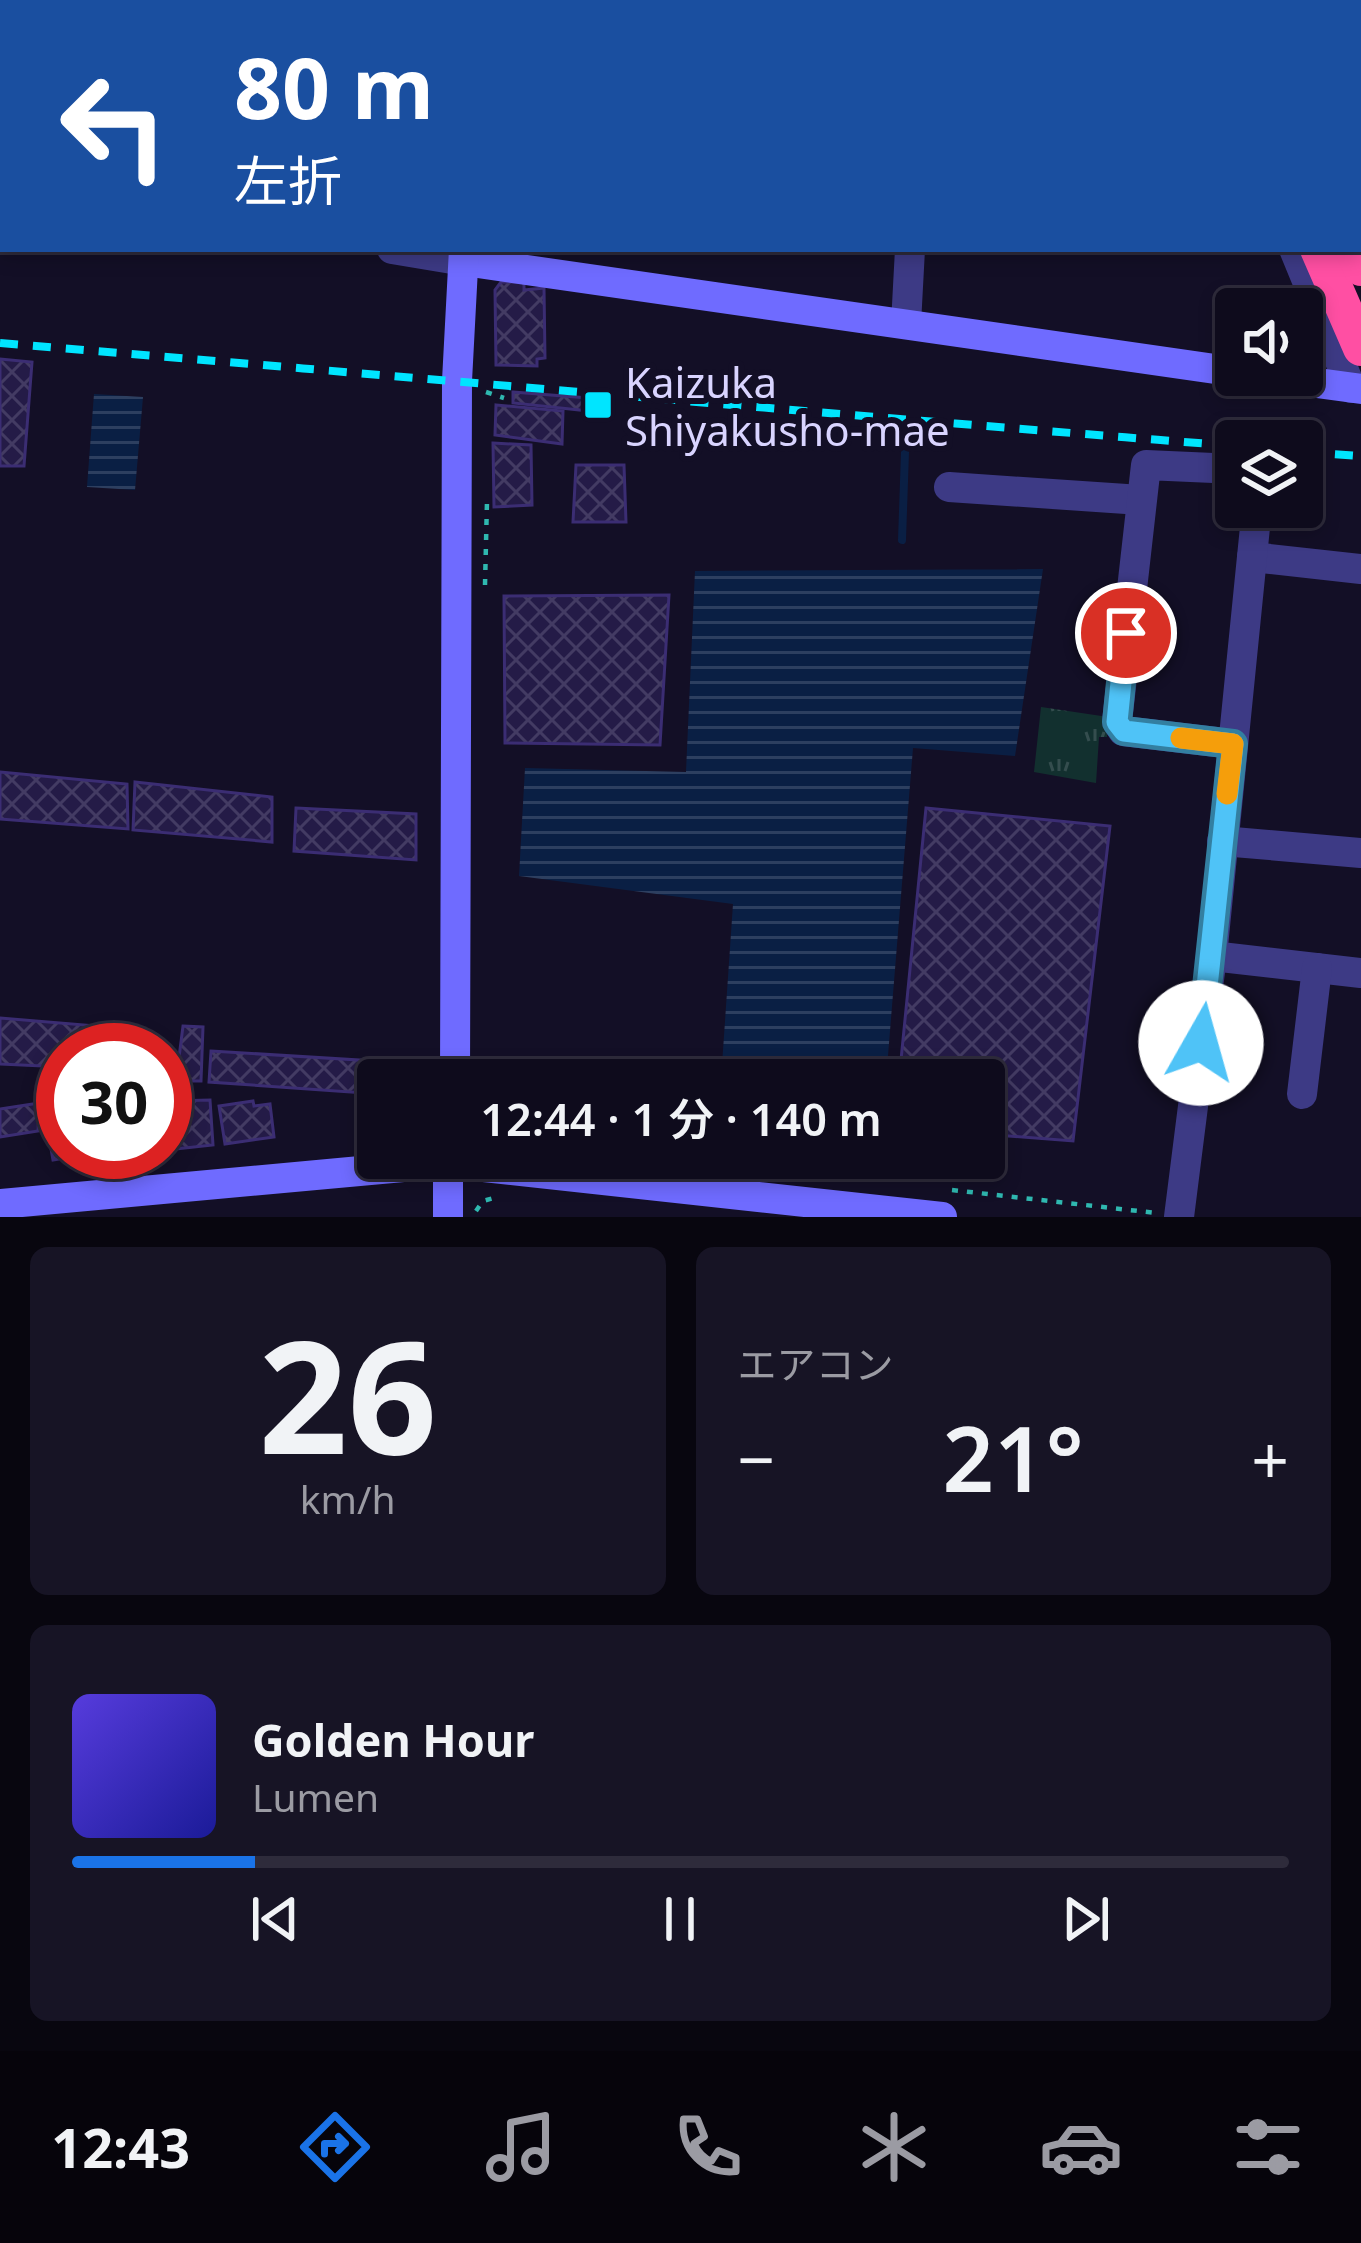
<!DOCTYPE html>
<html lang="ja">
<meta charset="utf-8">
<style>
:root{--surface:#0e0b1c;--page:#171425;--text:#f1f3f6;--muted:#9b9ba3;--line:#2e2b3b;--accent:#1a73e8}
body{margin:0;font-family:"Noto Sans","Noto Sans JP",sans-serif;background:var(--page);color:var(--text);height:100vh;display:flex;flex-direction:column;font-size:45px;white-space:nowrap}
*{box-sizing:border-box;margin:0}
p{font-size:39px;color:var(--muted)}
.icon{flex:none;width:66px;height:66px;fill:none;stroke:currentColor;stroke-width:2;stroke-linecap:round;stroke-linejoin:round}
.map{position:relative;height:1217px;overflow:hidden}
.panel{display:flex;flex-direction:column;gap:30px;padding:30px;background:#08060f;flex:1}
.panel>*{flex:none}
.hud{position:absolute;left:0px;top:0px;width:1362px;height:252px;box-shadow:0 6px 18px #0003,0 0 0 3px var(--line);background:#1a4fa0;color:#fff;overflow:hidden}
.buttons{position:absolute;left:1215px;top:288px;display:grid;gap:24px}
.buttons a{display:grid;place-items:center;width:108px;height:108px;border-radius:12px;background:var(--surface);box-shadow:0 6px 18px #0003,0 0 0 3px var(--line);font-size:60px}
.speed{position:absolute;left:36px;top:1023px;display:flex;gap:24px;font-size:60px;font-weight:700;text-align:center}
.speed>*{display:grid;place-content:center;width:156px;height:156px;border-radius:50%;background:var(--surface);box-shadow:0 6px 18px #0003,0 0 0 3px var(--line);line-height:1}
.speed .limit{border:18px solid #d22;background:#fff;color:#111}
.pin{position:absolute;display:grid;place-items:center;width:102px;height:102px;color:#fff;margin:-51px;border:6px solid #fff;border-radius:50%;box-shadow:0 3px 12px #0007}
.me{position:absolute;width:132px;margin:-66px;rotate:7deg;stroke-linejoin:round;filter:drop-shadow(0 0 9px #0008)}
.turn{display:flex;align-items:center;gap:42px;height:252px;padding:0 36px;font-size:54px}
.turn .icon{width:156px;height:156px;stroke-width:2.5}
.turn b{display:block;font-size:84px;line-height:102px}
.big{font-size:90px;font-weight:600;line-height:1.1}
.panel .widget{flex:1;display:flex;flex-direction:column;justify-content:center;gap:18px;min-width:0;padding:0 42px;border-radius:18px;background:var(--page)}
.panel .dial{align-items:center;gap:0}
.dial b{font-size:156px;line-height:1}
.song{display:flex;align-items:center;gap:36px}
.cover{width:144px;height:144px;border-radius:18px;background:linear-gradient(135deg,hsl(250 70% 55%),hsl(240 70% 35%))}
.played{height:12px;border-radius:6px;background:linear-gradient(90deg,var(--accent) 15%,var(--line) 15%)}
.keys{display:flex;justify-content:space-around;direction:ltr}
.heat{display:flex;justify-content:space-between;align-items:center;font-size:66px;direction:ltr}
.panel .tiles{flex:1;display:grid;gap:30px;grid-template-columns:1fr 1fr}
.widget:last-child{grid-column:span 2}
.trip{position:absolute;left:357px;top:1059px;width:648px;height:120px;border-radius:12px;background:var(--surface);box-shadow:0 6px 18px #0003,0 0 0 3px var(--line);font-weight:600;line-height:120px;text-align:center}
.menu{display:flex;height:192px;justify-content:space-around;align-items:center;background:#06040b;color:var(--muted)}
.menu .icon{width:84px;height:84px}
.menu .on{color:var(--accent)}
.menu b{font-size:54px;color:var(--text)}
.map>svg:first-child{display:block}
.grass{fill:url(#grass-tufts)}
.water{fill:url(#water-rules)}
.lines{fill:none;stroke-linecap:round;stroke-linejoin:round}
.stream{stroke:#0a1f44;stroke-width:8}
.building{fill:url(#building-cross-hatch);stroke:#3b2d73;stroke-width:3}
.path{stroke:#2fb8b0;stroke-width:4.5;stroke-dasharray:6 9;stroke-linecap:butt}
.street{stroke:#3d3a85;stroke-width:30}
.secondary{stroke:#6f6bff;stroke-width:30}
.highway{stroke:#ff4fa3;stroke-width:36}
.rail{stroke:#00e5ff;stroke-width:8;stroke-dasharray:18 15;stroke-linecap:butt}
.route-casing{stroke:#337fa1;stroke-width:30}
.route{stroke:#4fc3f7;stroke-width:21}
.slow{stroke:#f59e0b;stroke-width:21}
.poi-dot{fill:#00e5ff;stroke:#130f26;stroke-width:4.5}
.labels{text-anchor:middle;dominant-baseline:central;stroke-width:12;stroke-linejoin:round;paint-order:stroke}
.poi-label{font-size:42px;fill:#d9d4ff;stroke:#130f26;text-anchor:start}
</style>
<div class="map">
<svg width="1361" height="1217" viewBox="0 0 1361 1217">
<defs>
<pattern id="grass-tufts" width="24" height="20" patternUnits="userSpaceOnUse" patternTransform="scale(3)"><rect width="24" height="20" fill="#12302f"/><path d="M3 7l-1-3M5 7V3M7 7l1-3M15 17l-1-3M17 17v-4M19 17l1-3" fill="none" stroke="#344d4e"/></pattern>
<pattern id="water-rules" width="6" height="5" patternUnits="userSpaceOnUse" patternTransform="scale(3)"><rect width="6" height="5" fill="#0a1f44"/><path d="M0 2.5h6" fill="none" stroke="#2d3f60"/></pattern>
<pattern id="building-cross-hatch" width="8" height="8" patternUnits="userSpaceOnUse" patternTransform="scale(3)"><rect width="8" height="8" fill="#241b47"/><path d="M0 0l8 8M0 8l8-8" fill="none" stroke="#433b63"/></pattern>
</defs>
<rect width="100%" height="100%" fill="#130f26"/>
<!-- grass -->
<path class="grass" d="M1041,707l67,10 -1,20h-8l-3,46 -62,-11z"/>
<!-- water -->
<g class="water">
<path d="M94,394l49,3 -8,93 -48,-3z"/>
<path d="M1043,569l-28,187 -102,-8 -27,332h-165l12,-176 -214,-28 6,-108 161,4 9,-201z"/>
</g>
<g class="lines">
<!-- stream -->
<path class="stream" d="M902,540l4,-117"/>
</g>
<!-- building -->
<g class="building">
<path d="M501,282h23v8l20,-2 1,70 -8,1v7l-41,-1 -1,-75z"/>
<path d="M0,359l32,3 -8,104h-24z"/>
<path d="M513,392l75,6 1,13 -76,-8z"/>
<path d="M496,405l67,6 -1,33 -67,-9z"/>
<path d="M493,443l38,2 1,60 -38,2z"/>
<path d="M576,465h48l2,57h-53z"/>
<path d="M669,595l-9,150 -155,-2 -1,-147z"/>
<path d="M0,772l127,12 1,45 -128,-10z"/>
<path d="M135,782l137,15v45l-139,-12z"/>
<path d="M296,808l120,6v46l-122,-9z"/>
<path d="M926,808l184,18 -37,315 -89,-7v-54h-85z"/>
<path d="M0,1018l121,10 -2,22h-56v17l-63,-3z"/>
<path d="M183,1026l20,1 -2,54h-25z"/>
<path d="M211,1051l180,11 -1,18h-12v14l-169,-12z"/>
<path d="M210,1100l3,45 -47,5 5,-49z"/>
<path d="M253,1101l1,5 16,-2 4,33 -49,7 -6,-38z"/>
<path d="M39,1103l-1,28 -38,6v-28z"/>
<path d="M63,1119v33l32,1 -42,7 -5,-28z"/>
</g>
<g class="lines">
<!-- path -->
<g class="path">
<path d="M486,392l18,6"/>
<path d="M485,585l2,-84"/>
<path d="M952,1190l204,23"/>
<path d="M476,1211l7,-10 11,-3"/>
</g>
<!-- street -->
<g class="street">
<path d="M1193,0l1,3"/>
<path d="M1338,0l1,3"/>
<path d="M1359,50l2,5"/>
<path d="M0,193h3"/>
<path d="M392,249l72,12"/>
<path d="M1294,249l57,139"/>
<path d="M906,324l4,-75"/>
<path d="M949,487l192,13"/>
<path d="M1252,557l109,12"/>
<path d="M1233,744l-110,-13 -6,-9 29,-257 90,4"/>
<path d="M1222,841l139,12"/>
<path d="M1212,956l149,17"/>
<path d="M1302,1094l15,-126"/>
<path d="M1179,1217l33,-261 45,-449"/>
</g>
<!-- secondary -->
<g class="secondary">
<path d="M462,0v3"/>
<path d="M464,261l772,111"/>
<path d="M1258,375l103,14"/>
<path d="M455,1080l2,-699 7,-132"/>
<path d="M448,1158v59"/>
<path d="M0,1204l447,-41 495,54"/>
</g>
<!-- highway -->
<g class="highway">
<path d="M1212,0l1,3"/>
<path d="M1249,0l2,3"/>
<path d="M1284,0l1,3"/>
<path d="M1313,0l1,3"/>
<path d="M1359,114l2,4"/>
<path d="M1359,181l2,5"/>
<path d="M1318,249l43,99"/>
<path d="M1353,249l8,19"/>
</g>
<!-- rail -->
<g class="rail">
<path d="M0,343c412,34 824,71 1236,103"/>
<path d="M1302,452l59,4"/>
</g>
</g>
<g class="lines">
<defs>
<path id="route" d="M1126,633l-9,89 7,9 109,13 -32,299"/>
</defs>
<!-- route casing -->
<use href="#route" class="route-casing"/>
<!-- route -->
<use href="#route" class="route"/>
<!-- slow -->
<path class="slow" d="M1181,738l52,6 -6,50"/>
</g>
<!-- markers -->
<rect class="poi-dot" x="583" y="390" width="30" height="30" rx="6"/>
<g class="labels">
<!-- poi labels -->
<g class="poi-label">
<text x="625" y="381">Kaizuka<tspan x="625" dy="48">Shiyakusho-mae</tspan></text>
</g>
</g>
</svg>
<div class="buttons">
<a><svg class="icon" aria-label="sound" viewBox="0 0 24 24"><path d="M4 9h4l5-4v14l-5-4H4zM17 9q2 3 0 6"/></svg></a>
<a><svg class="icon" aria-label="layers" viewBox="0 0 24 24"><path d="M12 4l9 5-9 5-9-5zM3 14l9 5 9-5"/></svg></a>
</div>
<div class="speed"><div class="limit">30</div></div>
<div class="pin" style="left:1126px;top:633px;background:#d93025"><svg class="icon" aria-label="arrive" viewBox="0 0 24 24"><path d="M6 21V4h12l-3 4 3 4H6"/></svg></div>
<svg class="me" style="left:1201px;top:1043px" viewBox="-20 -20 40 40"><circle r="19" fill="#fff"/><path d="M0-13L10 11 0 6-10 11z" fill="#4fc3f7"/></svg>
<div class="trip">12:44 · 1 分 · 140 m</div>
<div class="hud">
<div class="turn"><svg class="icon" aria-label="left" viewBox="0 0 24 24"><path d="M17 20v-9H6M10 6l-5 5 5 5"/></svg><div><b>80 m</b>左折</div></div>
</div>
</div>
<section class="panel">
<div class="tiles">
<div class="widget dial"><b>26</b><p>km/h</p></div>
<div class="widget"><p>エアコン</p>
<div class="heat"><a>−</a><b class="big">21°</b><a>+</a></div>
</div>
<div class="widget">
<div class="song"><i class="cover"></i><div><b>Golden Hour</b><p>Lumen</p></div></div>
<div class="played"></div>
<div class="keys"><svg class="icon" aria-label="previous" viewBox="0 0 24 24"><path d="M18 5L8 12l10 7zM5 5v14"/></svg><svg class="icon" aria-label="pause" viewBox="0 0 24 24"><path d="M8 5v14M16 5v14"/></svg><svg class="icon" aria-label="next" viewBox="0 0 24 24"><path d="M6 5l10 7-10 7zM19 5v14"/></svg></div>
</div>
</div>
</section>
<nav class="menu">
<b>12:43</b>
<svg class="icon on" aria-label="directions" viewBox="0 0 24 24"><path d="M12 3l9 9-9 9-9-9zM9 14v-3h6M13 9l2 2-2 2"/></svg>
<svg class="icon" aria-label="music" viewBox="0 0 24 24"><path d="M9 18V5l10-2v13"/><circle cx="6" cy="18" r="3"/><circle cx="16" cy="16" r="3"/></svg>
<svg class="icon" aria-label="phone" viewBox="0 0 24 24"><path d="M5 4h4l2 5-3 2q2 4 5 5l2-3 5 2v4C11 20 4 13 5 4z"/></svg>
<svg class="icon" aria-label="climate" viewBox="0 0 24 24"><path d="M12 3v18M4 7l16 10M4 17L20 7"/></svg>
<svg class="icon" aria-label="car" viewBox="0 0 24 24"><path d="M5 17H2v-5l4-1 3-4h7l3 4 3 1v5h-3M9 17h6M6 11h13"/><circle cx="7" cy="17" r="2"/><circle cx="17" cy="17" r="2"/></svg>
<svg class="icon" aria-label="filters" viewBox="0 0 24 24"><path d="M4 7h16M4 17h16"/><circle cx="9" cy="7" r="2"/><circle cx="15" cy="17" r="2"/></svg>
</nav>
